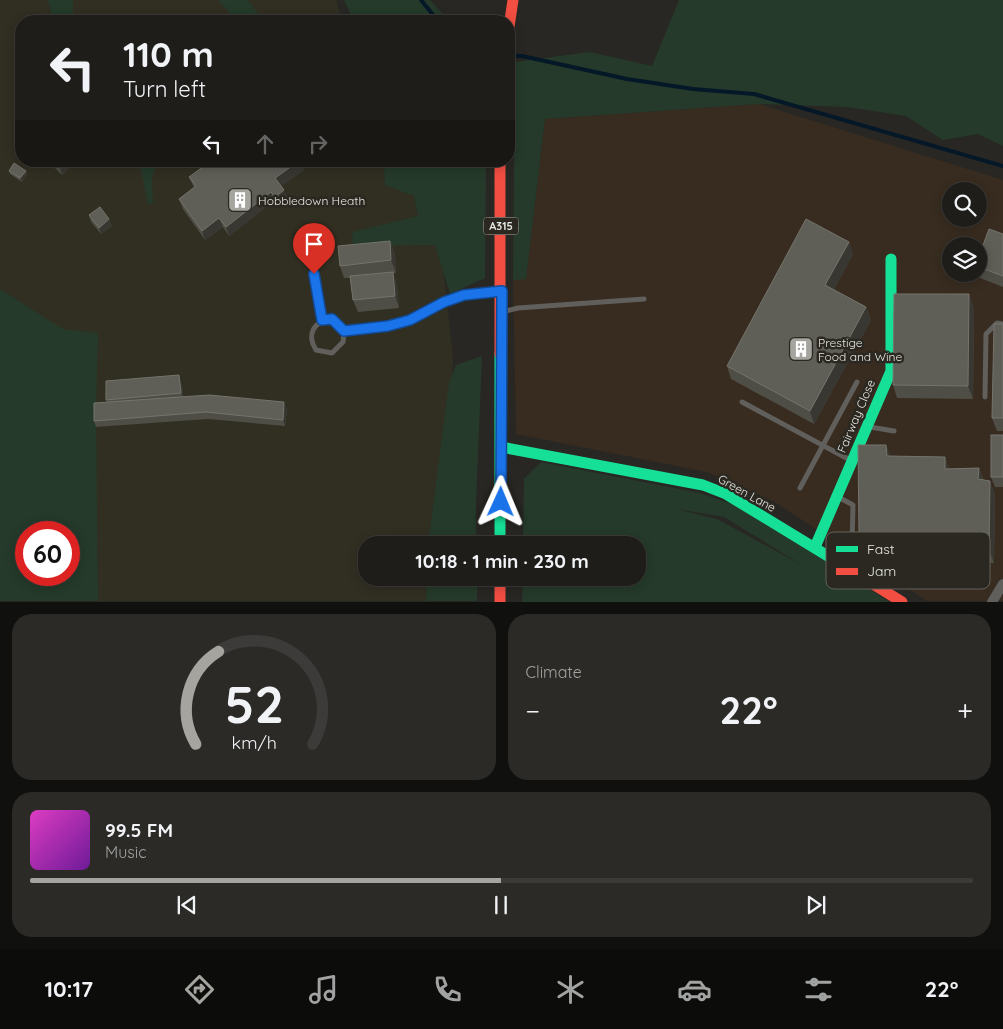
<!DOCTYPE html>
<meta charset="utf-8">
<style>
:root{--surface:#1e1d1a;--page:#2b2a27;--text:#f1f3f6;--muted:#a1a2a2;--line:#3c3b39;--accent:#a5a49f}
body{margin:0;font-family:Quicksand,sans-serif;background:var(--page);color:var(--text);height:100vh;display:flex;flex-direction:column;font-size:19px;white-space:nowrap}
*{box-sizing:border-box;margin:0}
p{font-size:16px;color:var(--muted)}
.icon{flex:none;width:28px;height:28px;fill:none;stroke:currentColor;stroke-width:2;stroke-linecap:round;stroke-linejoin:round}
.map{position:relative;height:602px;overflow:hidden}
.details{display:flex;flex-direction:column;gap:12px;padding:12px;background:#10100e;flex:1}
.details>*{flex:none}
.guide{position:absolute;left:15px;top:15px;width:500px;height:152px;border-radius:20px;box-shadow:0 2px 12px #0003,0 0 0 1px var(--line);background:#1e1d1a;color:var(--text);overflow:hidden}
.buttons{position:absolute;left:942px;top:182px;display:grid;gap:10px}
.buttons a{display:grid;place-items:center;width:45px;height:45px;border-radius:50%;background:var(--surface);box-shadow:0 2px 12px #0003,0 0 0 1px var(--line);font-size:25px}
.speed{position:absolute;left:15px;top:521px;display:flex;gap:10px;font-size:25px;font-weight:700;text-align:center}
.speed>*{display:grid;place-content:center;width:65px;height:65px;border-radius:50%;background:var(--surface);box-shadow:0 2px 12px #0003,0 0 0 1px var(--line);line-height:1}
.speed .limit{border:8px solid #d22;background:#fff;color:#111}
.pin{position:absolute;display:grid;place-items:center;width:42px;height:42px;color:#fff;margin:-51px -21px;border-radius:50% 50% 50% 0;rotate:-45deg;box-shadow:0 0 5px #0007}
.pin .icon{rotate:45deg}
.me{position:absolute;width:55px;margin:-28px;rotate:1deg;stroke-linejoin:round;filter:drop-shadow(0 0 4px #0008)}
.turn{display:flex;align-items:center;gap:18px;height:105px;padding:0 25px;font-size:22px}
.turn .icon{width:65px;height:65px;stroke-width:2.5}
.turn b{display:block;font-size:35px;line-height:42px}
.lanes{display:flex;align-items:center;height:48px;padding:0 25px;background:#0003;justify-content:center;gap:25px;direction:ltr}
.lanes .off{opacity:.35}
.big{font-size:38px;font-weight:800;line-height:1.1}
.details .tile{flex:1;display:flex;flex-direction:column;justify-content:center;gap:8px;min-width:0;padding:0 18px;border-radius:20px;background:var(--page)}
.details .dial{align-items:center;gap:0}
.dial svg{height:130px;overflow:visible;fill:none;stroke:var(--line);stroke-width:7;stroke-linecap:round;text-anchor:middle}
.dial text{fill:var(--text);stroke:none}
.song{display:flex;align-items:center;gap:15px}
.cover{width:60px;height:60px;border-radius:8px;background:linear-gradient(135deg,hsl(310 70% 55%),hsl(280 70% 35%))}
.played{height:5px;border-radius:2px;background:linear-gradient(90deg,var(--accent) 50%,var(--line) 50%)}
.keys{display:flex;justify-content:space-around;direction:ltr}
.heat{display:flex;justify-content:space-between;align-items:center;font-size:28px;direction:ltr}
.details .tiles{flex:1;display:grid;gap:12px;grid-template-columns:1fr 1fr}
.tile:last-child{grid-column:span 2}
.trip{position:absolute;left:358px;top:536px;width:288px;height:50px;border-radius:20px;background:var(--surface);box-shadow:0 2px 12px #0003,0 0 0 1px var(--line);font-weight:800;line-height:50px;text-align:center}
.tabs{display:flex;height:80px;justify-content:space-around;align-items:center;background:#0c0c0a;color:var(--muted)}
.tabs .icon{width:35px;height:35px}
.tabs .active{color:var(--accent)}
.tabs b{font-size:22px;color:var(--text)}
.map>svg:first-child{display:block}
.built{fill:#312e22}
.industrial{fill:#382c20;fill-rule:evenodd}
.green{fill:#253a2a;fill-rule:evenodd}
.lines{fill:none;stroke-linecap:round;stroke-linejoin:round}
.stream{stroke:#041828;stroke-width:4}
.lane{stroke:#605f5c;stroke-width:5}
.street{stroke:#605f5c;stroke-width:10}
.fast{stroke:#16e098;stroke-width:11}
.jam{stroke:#f24e42;stroke-width:11}
.wall{fill:#4f4e46}
.shaded-wall{fill:#383731}
.building{fill:#5f5e57;stroke:#74746c}
.route-casing{stroke:#114b97;stroke-width:12}
.route{stroke:#1a73e8;stroke-width:9}
.labels{text-anchor:middle;dominant-baseline:central;stroke-width:5;stroke-linejoin:round;paint-order:stroke}
.shield{fill:#2a2821;stroke:#afaea8;stroke-width:1}
.shield-label{font-size:11px;font-weight:bold;fill:#e8e7e2}
.poi-label{font-size:12px;fill:#e8e7e2;stroke:#2a2821;text-anchor:start}
.street-label{font-size:12px;fill:#e8e7e2;stroke:#2a2821}
.key{fill:#2a2821;stroke:#63615b;stroke-width:1}
.key-label{font-size:14px;fill:#e8e7e2}
</style>
<div class="map">
<svg width="1003" height="602" viewBox="0 0 1003 602">
<rect width="100%" height="100%" fill="#282723"/>
<!-- built -->
<path class="built" d="M0,0h336l7,21h-322v140h395l19,32 18,163 -5,189h-82v33h81l-1,23h-348l-1,-59 -46,-32 -51,10z"/>
<!-- industrial -->
<path class="industrial" d="M759,104l244,76v421h-76l-154,-100 -66,-29 -191,-38 -3,-154 13,-2 19,-159zM951,191h28v28h-28zM951,246h28v28h-28z"/>
<!-- green -->
<g class="green">
<path d="M48,0h25v21h-20z"/>
<path d="M218,0h30l16,21h-27z"/>
<path d="M344,0h86l19,21h-95z"/>
<path d="M679,0h324v146l-25,-12 -35,6 -37,-24 -59,-9 -88,-3 -214,15 -19,160 -13,1 2,-218 75,-10 62,14z"/>
<path d="M110,161h43l3,3 -4,15 1,24 -5,2 -7,-36 -14,-5 -10,2z"/>
<path d="M395,161h91l-1,117 -35,16 -15,-49 -82,1 -1,-14 66,-16 -4,-20 -29,-11 -1,-18z"/>
<path d="M0,289l63,40 35,4 -2,77 2,191h-98zM26,532h43v43h-43z"/>
<path d="M482,356l-6,148v41h-48l21,-162 7,-18z"/>
<path d="M541,462l159,31 35,12 155,97h-368l1,-24h113v-33h-113l1,-66zM676,509l48,8 78,48 -85,-46z"/>
<path d="M427,578h50v23h-51z"/>
</g>
<g class="lines">
<!-- stream -->
<g class="stream">
<path d="M421,0l17,21"/>
<path d="M509,56h13l105,23 66,10 61,5 249,72"/>
</g>
<!-- lane -->
<g class="lane">
<path d="M312,258l10,62"/>
<path d="M502,312l16,-4 126,-9"/>
<path d="M344,331l-12,-12c-18,2 -26,15 -16,31l16,3 11,-11 1,-11c22,-3 46,-3 66,-11 34,-15 50,-27 89,-29"/>
<path d="M985,397l1,-63 11,-11 6,1"/>
<path d="M742,402l110,59"/>
<path d="M870,427l24,4"/>
<path d="M800,488l57,-106"/>
<path d="M838,497l15,8 -1,40 33,19 99,4"/>
</g>
<!-- street -->
<path class="street" d="M992,602l11,-18"/>
<!-- fast -->
<g class="fast">
<path d="M500,354v191"/>
<path d="M501,447l202,38 23,9 110,67"/>
<path d="M815,547l76,-176v-112"/>
</g>
<!-- jam -->
<g class="jam">
<path d="M509,27l4,-27"/>
<path d="M500,161v193"/>
<path d="M836,561l66,41"/>
<path d="M500,578v24"/>
</g>
</g>
<!-- wall -->
<g class="wall">
<path d="M52,161h20l1,3 -11,11 -9,-9z"/>
<path d="M304,170l-23,16 7,13 -9,7 -5,-5 -45,35 -6,-9 -18,13 -22,-31 -4,-10 15,-11 -5,-11z"/>
<path d="M9,171h17l1,3 -5,8 -12,-8z"/>
<path d="M89,215l20,4 3,7 -11,8 -10,-12z"/>
<path d="M1003,234v53l-23,-9 -2,-4h1v-18z"/>
<path d="M390,241l5,13 1,19h-3l4,12 2,23 -41,4 -5,-12 -3,-22h-6l-4,-12z"/>
<path d="M849,242l4,12 -19,36 32,17 5,13 -57,104 -83,-45 -4,-13z"/>
<path d="M974,307l-1,92 -76,-1 -4,-13z"/>
<path d="M1003,324v107h-6l-5,-13z"/>
<path d="M182,384l1,12 104,13 -2,17 -77,-7 -112,8 -2,-6 13,-19 -1,-2z"/>
<path d="M1003,435v52h-8l-4,-10z"/>
<path d="M886,445l4,11 55,1 4,12 30,-1 4,11 12,14 -1,70 -87,-1 -5,-15h-38l-5,-13z"/>
</g>
<!-- shaded-wall -->
<g class="shaded-wall">
<path d="M67,161h5l1,3 -11,11 -2,-7z"/>
<path d="M299,161h2l3,9 -25,18 -4,-10z"/>
<path d="M26,171l1,3 -5,8 -2,-4z"/>
<path d="M284,190l4,9 -9,7 -4,-9z"/>
<path d="M271,192l3,9 -45,35 -3,-9z"/>
<path d="M219,218l4,9 -18,13 -3,-9z"/>
<path d="M109,219l3,7 -11,8 -2,-6z"/>
<path d="M390,241l5,13 1,19 -5,-13z"/>
<path d="M849,242l4,12 -23,44 -5,-13z"/>
<path d="M393,272l4,13 2,23 -4,-12z"/>
<path d="M969,294l5,13 -1,92 -5,-13z"/>
<path d="M866,307l5,13 -57,104 -4,-13z"/>
<path d="M179,375l3,9 2,18 -3,-9z"/>
<path d="M284,402l3,7 -2,17 -2,-6z"/>
<path d="M886,445l4,12 -3,-1z"/>
<path d="M945,457l4,13 -4,-1z"/>
<path d="M979,468l4,13 -5,-2z"/>
<path d="M990,481l5,12 -1,70 -5,-13z"/>
</g>
<!-- building -->
<g class="building">
<path d="M53,161h14l-7,7z"/>
<path d="M211,161h88l-24,17 9,12 -9,7 -4,-5 -45,35 -7,-9 -17,13 -23,-32 17,-13 -7,-9z"/>
<path d="M14,163l12,8 -6,7 -11,-7z"/>
<path d="M100,207l9,12 -10,9 -10,-13z"/>
<path d="M806,219l43,23 -24,43 41,22 -56,104 -83,-45z"/>
<path d="M989,229l14,5v42l-24,-9v-11z"/>
<path d="M390,241l1,19 -51,6 -2,-20z"/>
<path d="M393,272l2,24 -42,4 -3,-24z"/>
<path d="M894,294h75l-1,92 -75,-1z"/>
<path d="M994,324h9v94h-11z"/>
<path d="M179,375l2,18 -75,7v-19z"/>
<path d="M209,395l75,7 -1,18 -77,-8 -112,9v-18z"/>
<rect x="991" y="435" width="12" height="42"/>
<path d="M858,445h28l1,11 58,1v12l34,-1 -1,11 12,2 -1,69h-86l-1,-16h-43z"/>
</g>
<g class="lines">
<defs>
<path id="route" d="M314,274l8,46 10,-1 12,12 44,-5 22,-6 34,-18 20,-7 38,-4 -1,211"/>
</defs>
<!-- route casing -->
<use href="#route" class="route-casing"/>
<!-- route -->
<use href="#route" class="route"/>
</g>
<!-- icons -->
<defs>
<symbol id="building-square" viewBox="-11 -11 22 22"><rect x="-9" y="-9" width="18" height="18" rx="4" fill="#a5a49f" stroke="#2a2821"/><path d="M-4-6H4V6H1V3H-1V6H-4ZM-2.5-4.3h1.7v1.8h-1.7ZM.8-4.3h1.7v1.8H.8ZM-2.5-1h1.7V.8h-1.7ZM.8-1h1.7V.8H.8Z" fill="#fff"/></symbol>
</defs>
<g fill-rule="evenodd">
<use href="#building-square" x="226" y="186" width="28" height="28"/>
<use href="#building-square" x="787" y="335" width="28" height="28"/>
</g>
<g class="labels">
<!-- shield labels -->
<rect class="shield" x="483.5" y="217.5" width="35" height="17" rx="4"/>
<g class="shield-label">
<text x="501" y="226">A315</text>
</g>
<!-- poi labels -->
<g class="poi-label">
<text x="258" y="200">Hobbledown Heath</text>
<text x="818" y="342">Prestige<tspan x="818" dy="14">Food and Wine</tspan></text>
</g>
<!-- street labels -->
<g class="street-label">
<text transform="translate(856 416) rotate(-67)">Fairway Close</text>
<text transform="translate(747 493) rotate(29)">Green Lane</text>
</g>
</g>
<!-- legend -->
<rect x="826" y="532" width="164" height="57" rx="8" class="key"/>
<rect x="836" y="546" width="22" height="6" fill="#16e098"/>
<rect x="836" y="568" width="22" height="7" fill="#f24e42"/>
<g class="key-label">
<text x="867" y="554">Fast</text>
<text x="867" y="576">Jam</text>
</g>
</svg>
<div class="buttons">
<a><svg class="icon" aria-label="search" viewBox="0 0 24 24"><circle cx="10" cy="10" r="6"/><path d="M15 15l6 6"/></svg></a>
<a><svg class="icon" aria-label="layers" viewBox="0 0 24 24"><path d="M12 4l9 5-9 5-9-5zM3 14l9 5 9-5"/></svg></a>
</div>
<div class="speed"><div class="limit">60</div></div>
<div class="pin" style="left:314px;top:274px;background:#d93025"><svg class="icon" aria-label="arrive" viewBox="0 0 24 24"><path d="M6 21V4h12l-3 4 3 4H6"/></svg></div>
<svg class="me" style="left:501px;top:502px" viewBox="-20 -20 40 40"><path d="M0-17L14 15 0 8-14 15z" fill="#1a73e8" stroke="#fff" stroke-width="4"/></svg>
<div class="trip">10:18 · 1 min · 230 m</div>
<div class="guide">
<div class="turn"><svg class="icon" aria-label="left" viewBox="0 0 24 24"><path d="M17 20v-9H6M10 6l-5 5 5 5"/></svg><div><b>110 m</b>Turn left</div></div>
<div class="lanes"><svg class="icon" aria-label="left" viewBox="0 0 24 24"><path d="M17 20v-9H6M10 6l-5 5 5 5"/></svg><svg class="icon off" aria-label="ahead" viewBox="0 0 24 24"><path d="M12 20V5M6 11l6-6 6 6"/></svg><svg class="icon off" aria-label="right" viewBox="0 0 24 24"><path d="M7 20v-9h11M14 6l5 5-5 5"/></svg></div>
</div>
</div>
<section class="details">
<div class="tiles">
<div class="tile dial"><svg viewBox="0 0 100 80">
<path d="M14 69A42 42 0 1 1 86 69"/>
<path d="M14 69A42 42 0 0 1 28 12" stroke="#a5a49f"/>
<text x="50" y="56" font-size="32" font-weight="700">52</text>
<text x="50" y="72" font-size="11">km/h</text>
</svg></div>
<div class="tile"><p>Climate</p>
<div class="heat"><a>−</a><b class="big">22°</b><a>+</a></div>
</div>
<div class="tile">
<div class="song"><i class="cover"></i><div><b>99.5 FM</b><p>Music</p></div></div>
<div class="played"></div>
<div class="keys"><svg class="icon" aria-label="previous" viewBox="0 0 24 24"><path d="M18 5L8 12l10 7zM5 5v14"/></svg><svg class="icon" aria-label="pause" viewBox="0 0 24 24"><path d="M8 5v14M16 5v14"/></svg><svg class="icon" aria-label="next" viewBox="0 0 24 24"><path d="M6 5l10 7-10 7zM19 5v14"/></svg></div>
</div>
</div>
</section>
<nav class="tabs">
<b>10:17</b>
<svg class="icon active" aria-label="directions" viewBox="0 0 24 24"><path d="M12 3l9 9-9 9-9-9zM9 14v-3h6M13 9l2 2-2 2"/></svg>
<svg class="icon" aria-label="music" viewBox="0 0 24 24"><path d="M9 18V5l10-2v13"/><circle cx="6" cy="18" r="3"/><circle cx="16" cy="16" r="3"/></svg>
<svg class="icon" aria-label="phone" viewBox="0 0 24 24"><path d="M5 4h4l2 5-3 2q2 4 5 5l2-3 5 2v4C11 20 4 13 5 4z"/></svg>
<svg class="icon" aria-label="climate" viewBox="0 0 24 24"><path d="M12 3v18M4 7l16 10M4 17L20 7"/></svg>
<svg class="icon" aria-label="car" viewBox="0 0 24 24"><path d="M5 17H2v-5l4-1 3-4h7l3 4 3 1v5h-3M9 17h6M6 11h13"/><circle cx="7" cy="17" r="2"/><circle cx="17" cy="17" r="2"/></svg>
<svg class="icon" aria-label="filters" viewBox="0 0 24 24"><path d="M4 7h16M4 17h16"/><circle cx="9" cy="7" r="2"/><circle cx="15" cy="17" r="2"/></svg>
<b>22°</b>
</nav>
